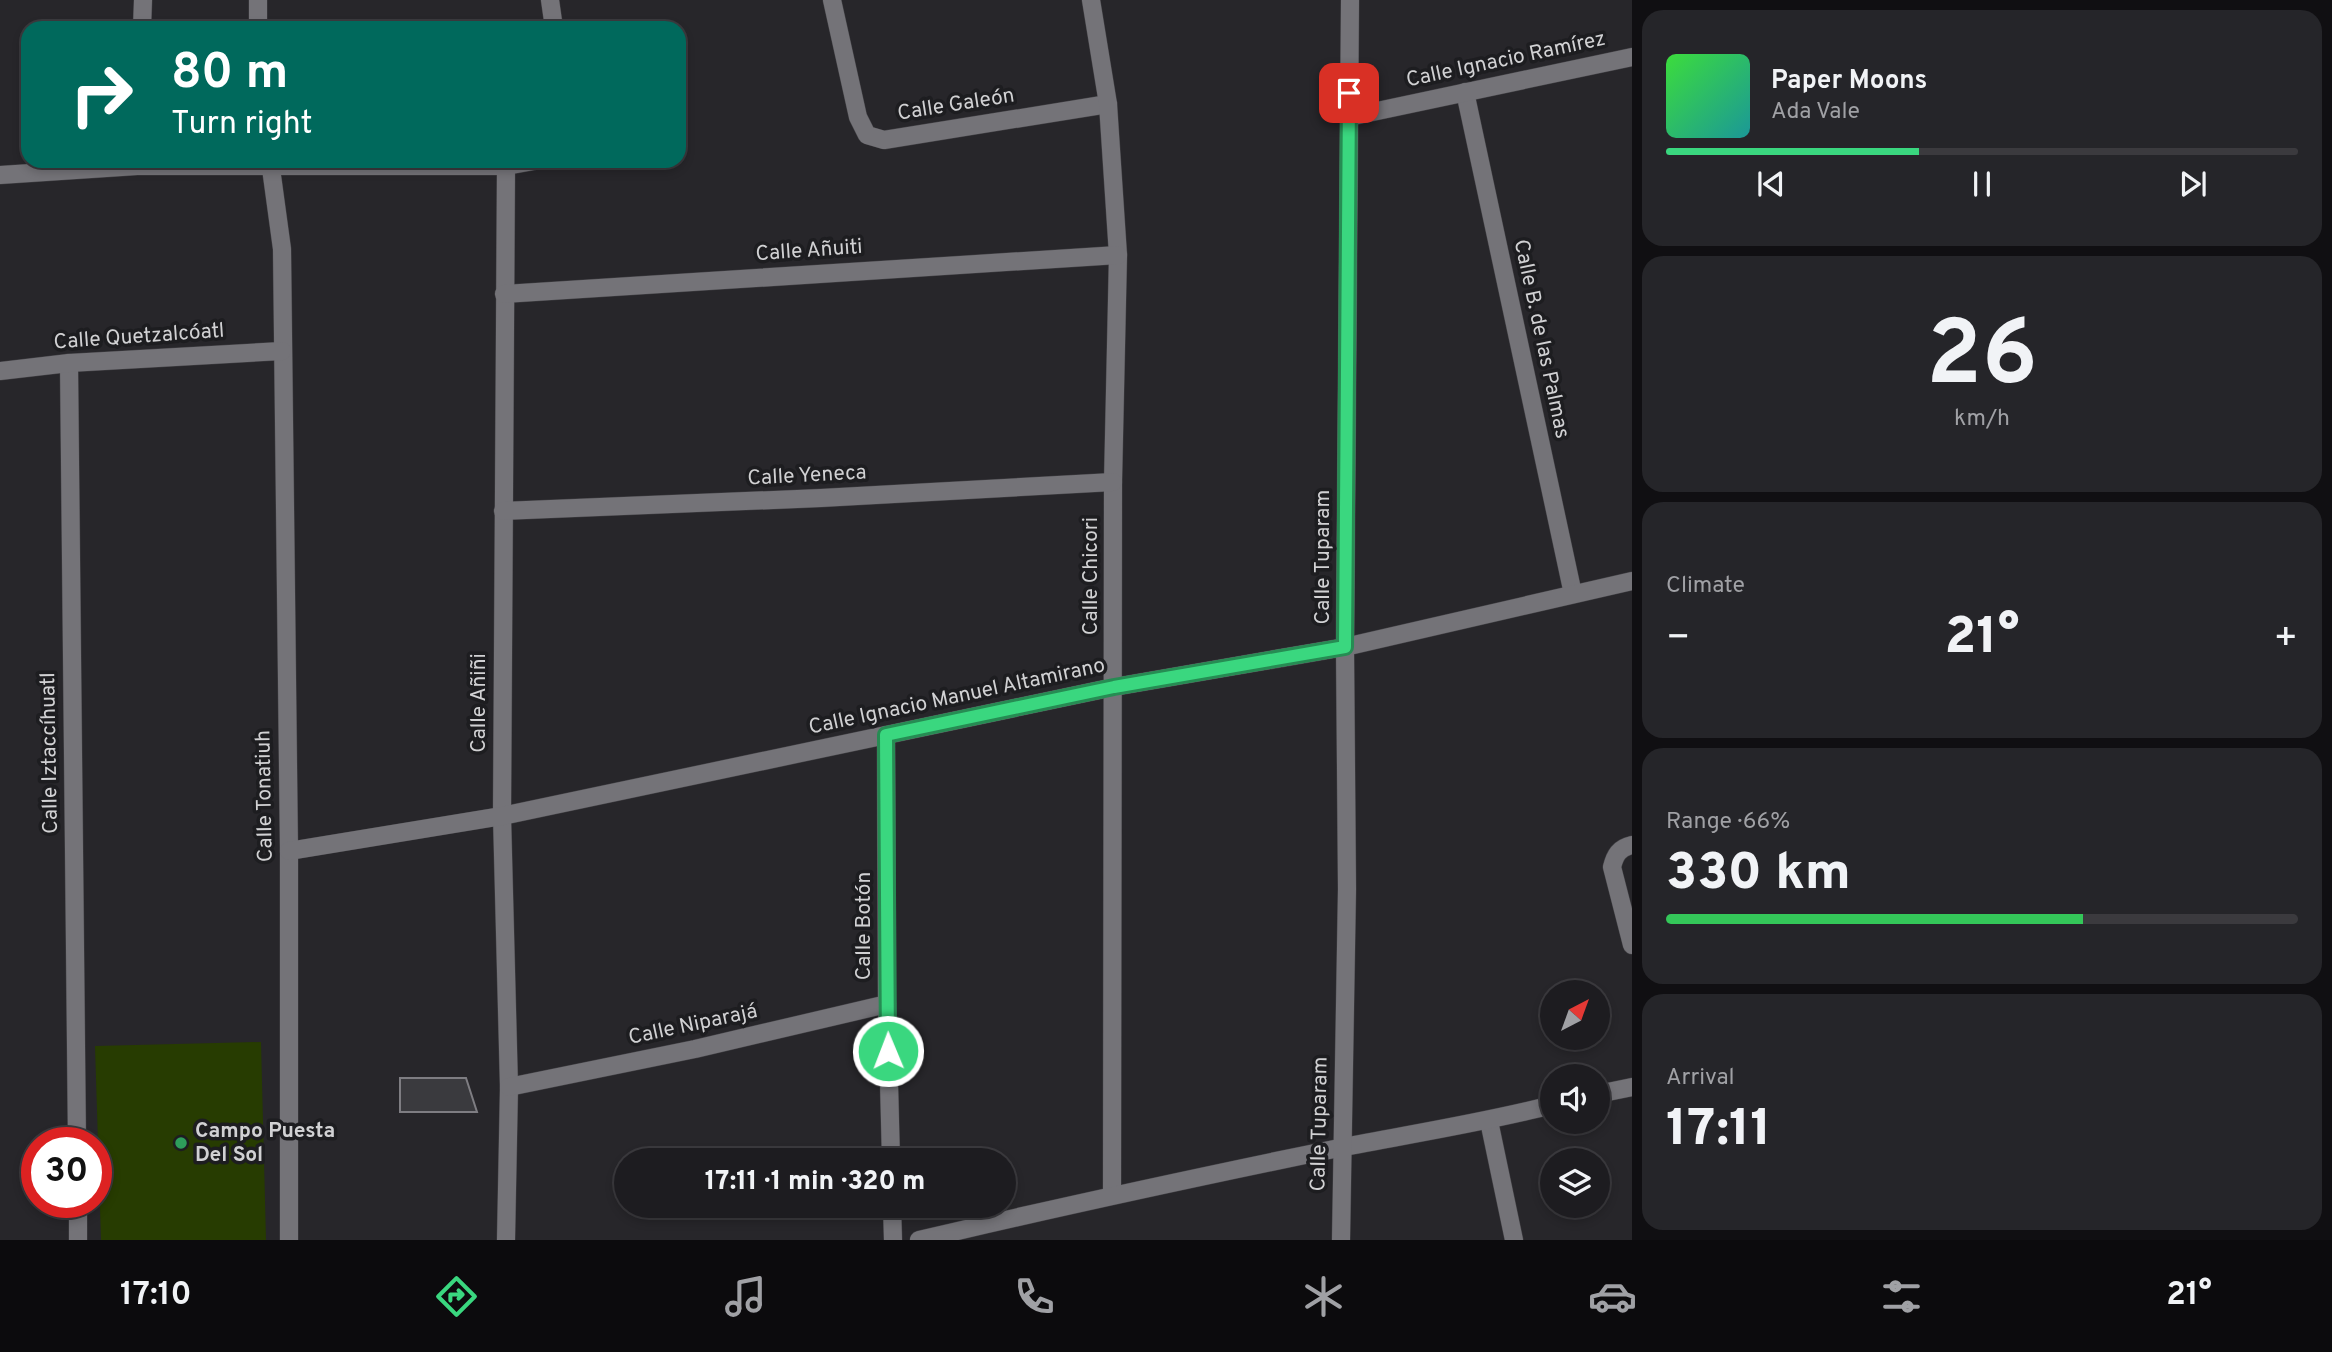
<!DOCTYPE html>
<meta charset="utf-8">
<style>
:root{--surface:#1d1c20;--page:#252529;--text:#f1f3f6;--muted:#a0a1a5;--line:#3b3a3e;--accent:#3ad77f}
body{margin:0;font-family:Overpass,sans-serif;background:var(--page);color:var(--text);height:100vh;display:flex;flex-direction:column;font-size:26px;white-space:nowrap}
*{box-sizing:border-box;margin:0}
p{font-size:23px;color:var(--muted)}
.icon{flex:none;width:38px;height:38px;fill:none;stroke:currentColor;stroke-width:2;stroke-linecap:round;stroke-linejoin:round}
.map{position:relative;flex:1;overflow:hidden}
.sheet{display:flex;flex-direction:column;gap:10px;padding:10px;background:#100f12;width:700px}
.sheet>*{flex:none}
.banner{position:absolute;left:21px;top:21px;width:665px;height:147px;border-radius:21px;box-shadow:0 4px 10px #0003,0 0 0 2px var(--line);background:#00695c;color:#fff;overflow:hidden}
.needle{width:46px;rotate:41deg}
.buttons{position:absolute;left:1540px;top:980px;display:grid;gap:14px}
.buttons a{display:grid;place-items:center;width:70px;height:70px;border-radius:50%;background:var(--surface);box-shadow:0 4px 10px #0003,0 0 0 2px var(--line);font-size:35px}
.speed{position:absolute;left:21px;top:1127px;display:flex;gap:14px;font-size:35px;font-weight:700;text-align:center}
.speed>*{display:grid;place-content:center;width:91px;height:91px;border-radius:50%;background:var(--surface);box-shadow:0 4px 10px #0003,0 0 0 2px var(--line);line-height:1}
.speed .limit{border:10px solid #d22;background:#fff;color:#111}
.pin{position:absolute;display:grid;place-items:center;width:60px;height:60px;color:#fff;margin:-30px;border-radius:14px;box-shadow:0 4px 10px #0006}
.me{position:absolute;width:77px;margin:-38px;rotate:359deg;stroke-linejoin:round;filter:drop-shadow(0 0 5px #0008)}
.turn{display:flex;align-items:center;gap:24px;height:147px;padding:0 35px;font-size:32px}
.turn .icon{width:91px;height:91px;stroke-width:2.5}
.turn b{display:block;font-size:49px;line-height:60px}
.big{font-size:52px;font-weight:800;line-height:1.1}
.sheet .tile{flex:1;display:flex;flex-direction:column;justify-content:center;gap:10px;min-width:0;padding:0 24px;border-radius:21px;background:var(--page)}
.sheet .dial{align-items:center;gap:0}
.dial b{font-size:91px;line-height:1}
.song{display:flex;align-items:center;gap:21px}
.cover{width:84px;height:84px;border-radius:10px;background:linear-gradient(135deg,hsl(120 70% 55%),hsl(180 70% 35%))}
.played{height:7px;border-radius:4px;background:linear-gradient(90deg,var(--accent) 40%,var(--line) 40%)}
.keys{display:flex;justify-content:space-around;direction:ltr}
.heat{display:flex;justify-content:space-between;align-items:center;font-size:38px;direction:ltr}
.charge{height:10px;border-radius:5px;background:linear-gradient(90deg,#34c759 66%,var(--line) 0)}
.trip{position:absolute;left:614px;top:1148px;width:402px;height:70px;border-radius:35px;background:var(--surface);box-shadow:0 4px 10px #0003,0 0 0 2px var(--line);font-weight:800;line-height:70px;text-align:center}
.tab-bar{display:flex;height:112px;justify-content:space-around;align-items:center;background:#0c0b0d;color:var(--muted)}
.tab-bar .icon{width:49px;height:49px}
.tab-bar .active{color:var(--accent)}
.tab-bar b{font-size:32px;color:var(--text)}
main{display:flex;flex:1;min-height:0}
.map>svg:first-child{display:block}
.green{fill:#273c01}
.building{fill:#3a3a3e;stroke:#7e7d82;stroke-width:2}
.lines{fill:none;stroke-linecap:round;stroke-linejoin:round}
.minor-casing{stroke:#424145;stroke-width:19}
.minor{stroke:#747378;stroke-width:18}
.route-casing{stroke:#268c53;stroke-width:18}
.route{stroke:#3ad77f;stroke-width:12}
.leisure-dot{fill:#2e9e5b;stroke:#1d1d20;stroke-width:2.5}
.labels{text-anchor:middle;dominant-baseline:central;stroke-width:7;stroke-linejoin:round;paint-order:stroke}
.street-label{font-size:21px;fill:#d1d1d3;stroke:#1d1d20}
.poi-label{font-size:21px;font-weight:bold;fill:#d1d1d3;stroke:#1d1d20;text-anchor:start}
</style>
<main>
<div class="map">
<svg width="1632" height="1240" viewBox="0 0 1632 1240">
<rect width="100%" height="100%" fill="#27262a"/>
<!-- green -->
<path class="green" d="M261,1042l5,198h-165l-6,-194z"/>
<!-- building -->
<path class="building" d="M400,1078h66l11,34h-77z"/>
<g class="lines">
<defs>
<g id="minor">
<path d="M550,0l4,28"/>
<path d="M832,0l26,117 9,18 17,5 224,-36"/>
<path d="M1091,0l17,104 10,151 -5,227 -1,713"/>
<path d="M142,28l1,-28"/>
<path d="M258,28v-28"/>
<path d="M1465,92l108,502"/>
<path d="M1349,117l283,-60"/>
<path d="M270,161l12,88 7,602v389"/>
<path d="M506,166l-4,650 7,271 -3,153"/>
<path d="M0,175l137,-9h369l28,-5"/>
<path d="M504,294l614,-39"/>
<path d="M69,363l8,780"/>
<path d="M0,371l69,-8 213,-12"/>
<path d="M503,511l318,-13 292,-16"/>
<path d="M886,735l1,269 4,156"/>
<path d="M1632,845c-13,3 -17,10 -20,22l20,78"/>
<path d="M289,851l213,-35 612,-129 231,-40 287,-66"/>
<path d="M509,1087l186,-38 192,-45"/>
<path d="M1598,1094l34,-7"/>
<path d="M1489,1121l25,119"/>
<path d="M78,1202v38"/>
<path d="M892,1206l1,34"/>
<path d="M919,1240c140,-33 279,-63 420,-92 71,-14 143,-25 213,-43"/>
<path d="M1341,1240l6,-351 -2,-242 5,-647"/>
</g>
</defs>
<!-- minor casing -->
<use href="#minor" class="minor-casing"/>
<!-- minor -->
<use href="#minor" class="minor"/>
</g>
<g class="lines">
<defs>
<path id="route" d="M888,1051l-2,-316 228,-48 231,-40 4,-554"/>
</defs>
<!-- route casing -->
<use href="#route" class="route-casing"/>
<!-- route -->
<use href="#route" class="route"/>
</g>
<!-- markers -->
<circle class="leisure-dot" cx="181" cy="1143" r="7"/>
<g class="labels">
<!-- street labels -->
<g class="street-label">
<text transform="translate(1506 60) rotate(-12)">Calle Ignacio Ramírez</text>
<text transform="translate(956 105) rotate(-9)">Calle Galeón</text>
<text transform="translate(809 251) rotate(-4)">Calle Añuiti</text>
<text transform="translate(139 337) rotate(-4)">Calle Quetzalcóatl</text>
<text transform="translate(1541 339) rotate(78)">Calle B. de las Palmas</text>
<text transform="translate(807 476) rotate(-3)">Calle Yeneca</text>
<text transform="translate(1323 557) rotate(-90)">Calle Tuparam</text>
<text transform="translate(1091 576) rotate(-90)">Calle Chicori</text>
<text transform="translate(957 697) rotate(-12)">Calle Ignacio Manuel Altamirano</text>
<text transform="translate(479 703) rotate(-90)">Calle Añiñi</text>
<text transform="translate(50 753) rotate(-91)">Calle Iztaccíhuatl</text>
<text transform="translate(265 796) rotate(-91)">Calle Tonatiuh</text>
<text transform="translate(864 926) rotate(-90)">Calle Botón</text>
<text transform="translate(693 1025) rotate(-12)">Calle Niparajá</text>
<text transform="translate(1320 1124) rotate(-89)">Calle Tuparam</text>
</g>
<!-- poi labels -->
<g class="poi-label">
<text x="195" y="1131">Campo Puesta<tspan x="195" dy="24">Del Sol</tspan></text>
</g>
</g>
</svg>
<div class="buttons">
<a><svg class="needle" viewBox="-14 -14 28 28"><path d="M0-13l5 13h-10z" fill="#e53935"/><path d="M0 13l5-13h-10z" fill="#a0a1a5"/></svg></a>
<a><svg class="icon" aria-label="sound" viewBox="0 0 24 24"><path d="M4 9h4l5-4v14l-5-4H4zM17 9q2 3 0 6"/></svg></a>
<a><svg class="icon" aria-label="layers" viewBox="0 0 24 24"><path d="M12 4l9 5-9 5-9-5zM3 14l9 5 9-5"/></svg></a>
</div>
<div class="speed"><div class="limit">30</div></div>
<div class="pin" style="left:1349px;top:93px;background:#d93025"><svg class="icon" aria-label="arrive" viewBox="0 0 24 24"><path d="M6 21V4h12l-3 4 3 4H6"/></svg></div>
<svg class="me" style="left:888px;top:1051px" viewBox="-20 -20 40 40"><circle r="17" fill="#3ad77f" stroke="#fff" stroke-width="3"/><path d="M0-11L8 9 0 5-8 9z" fill="#fff"/></svg>
<div class="trip">17:11 · 1 min · 320 m</div>
<div class="banner">
<div class="turn"><svg class="icon" aria-label="right" viewBox="0 0 24 24"><path d="M7 20v-9h11M14 6l5 5-5 5"/></svg><div><b>80 m</b>Turn right</div></div>
</div>
</div>
<section class="sheet">
<div class="tile">
<div class="song"><i class="cover"></i><div><b>Paper Moons</b><p>Ada Vale</p></div></div>
<div class="played"></div>
<div class="keys"><svg class="icon" aria-label="previous" viewBox="0 0 24 24"><path d="M18 5L8 12l10 7zM5 5v14"/></svg><svg class="icon" aria-label="pause" viewBox="0 0 24 24"><path d="M8 5v14M16 5v14"/></svg><svg class="icon" aria-label="next" viewBox="0 0 24 24"><path d="M6 5l10 7-10 7zM19 5v14"/></svg></div>
</div>
<div class="tile dial"><b>26</b><p>km/h</p></div>
<div class="tile"><p>Climate</p>
<div class="heat"><a>−</a><b class="big">21°</b><a>+</a></div>
</div>
<div class="tile"><p>Range · 66%</p><b class="big">330 km</b><div class="charge"></div></div>
<div class="tile"><p>Arrival</p><b class="big">17:11</b></div>
</section>
</main>
<nav class="tab-bar">
<b>17:10</b>
<svg class="icon active" aria-label="directions" viewBox="0 0 24 24"><path d="M12 3l9 9-9 9-9-9zM9 14v-3h6M13 9l2 2-2 2"/></svg>
<svg class="icon" aria-label="music" viewBox="0 0 24 24"><path d="M9 18V5l10-2v13"/><circle cx="6" cy="18" r="3"/><circle cx="16" cy="16" r="3"/></svg>
<svg class="icon" aria-label="phone" viewBox="0 0 24 24"><path d="M5 4h4l2 5-3 2q2 4 5 5l2-3 5 2v4C11 20 4 13 5 4z"/></svg>
<svg class="icon" aria-label="climate" viewBox="0 0 24 24"><path d="M12 3v18M4 7l16 10M4 17L20 7"/></svg>
<svg class="icon" aria-label="car" viewBox="0 0 24 24"><path d="M5 17H2v-5l4-1 3-4h7l3 4 3 1v5h-3M9 17h6M6 11h13"/><circle cx="7" cy="17" r="2"/><circle cx="17" cy="17" r="2"/></svg>
<svg class="icon" aria-label="filters" viewBox="0 0 24 24"><path d="M4 7h16M4 17h16"/><circle cx="9" cy="7" r="2"/><circle cx="15" cy="17" r="2"/></svg>
<b>21°</b>
</nav>
